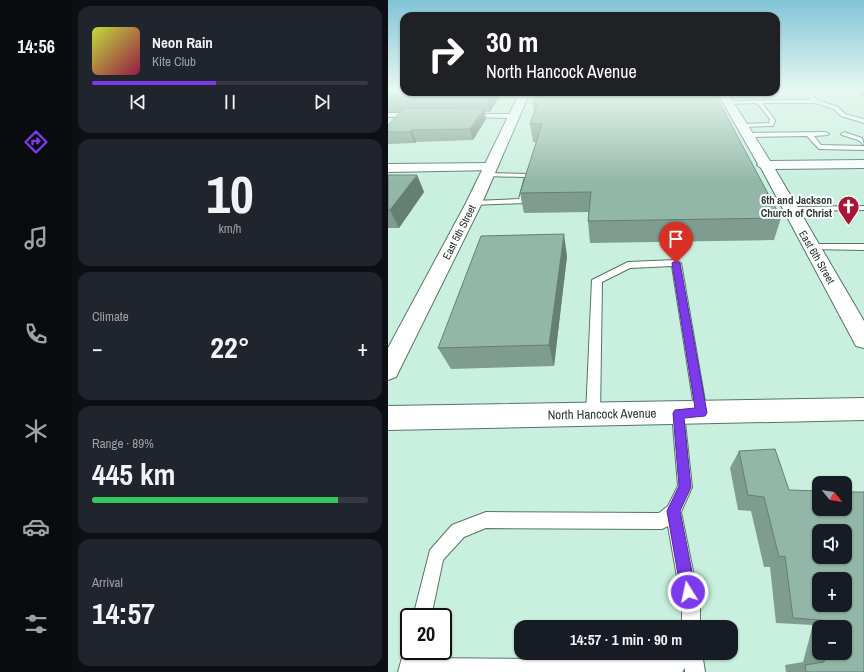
<!DOCTYPE html>
<meta charset="utf-8">
<style>
:root{--surface:#171b24;--page:#20242c;--text:#f1f3f6;--muted:#9ea1a6;--line:#363941;--accent:#7c3aed}
body{margin:0;font-family:"Archivo Narrow",sans-serif;background:var(--page);color:var(--text);height:100vh;display:flex;flex-direction:column;font-size:15px;white-space:nowrap}
*{box-sizing:border-box;margin:0}
p{font-size:13px;color:var(--muted)}
.icon{flex:none;width:22px;height:22px;fill:none;stroke:currentColor;stroke-width:2;stroke-linecap:round;stroke-linejoin:round}
.map{position:relative;flex:1;overflow:hidden}
.sheet{display:flex;flex-direction:column;gap:6px;padding:6px;background:#0d0f14;width:316px}
.sheet>*{flex:none}
.guide{position:absolute;left:12px;top:12px;width:380px;height:84px;border-radius:12px;box-shadow:0 1px 3px #0004;background:#202124;color:#fff;overflow:hidden}
.needle{width:26px;rotate:120deg}
.tools{position:absolute;left:424px;top:476px;display:grid;gap:8px}
.tools a{display:grid;place-items:center;width:40px;height:40px;border-radius:8px;background:var(--surface);box-shadow:0 1px 3px #0004;font-size:20px}
.speed{position:absolute;left:12px;top:608px;display:flex;gap:8px;font-size:20px;font-weight:700;text-align:center}
.speed>*{display:grid;place-content:center;width:52px;height:52px;border-radius:50%;background:var(--surface);box-shadow:0 1px 3px #0004;line-height:1}
.speed .limit{border:2px solid #111;border-radius:6px;background:#fff;color:#111}
.pin{position:absolute;display:grid;place-items:center;width:34px;height:34px;color:#fff;margin:-41px -17px;border-radius:50% 50% 50% 0;rotate:-45deg;box-shadow:0 0 4px #0007}
.pin .icon{rotate:45deg}
.me{position:absolute;width:44px;margin:-22px;rotate:350deg;stroke-linejoin:round;filter:drop-shadow(0 0 3px #0008)}
.turn{display:flex;align-items:center;gap:14px;height:84px;padding:0 20px;font-size:18px}
.turn .icon{width:52px;height:52px;stroke-width:2.5}
.turn b{display:block;font-size:28px;line-height:34px}
.big{font-size:30px;font-weight:700;line-height:1.1}
.sheet .widget{flex:1;display:flex;flex-direction:column;justify-content:center;gap:6px;min-width:0;padding:0 14px;border-radius:12px;background:var(--page)}
.sheet .dial{align-items:center;gap:0}
.dial b{font-size:52px;line-height:1}
.song{display:flex;align-items:center;gap:12px}
.cover{width:48px;height:48px;border-radius:6px;background:linear-gradient(135deg,hsl(70 70% 55%),hsl(340 70% 35%))}
.played{height:4px;border-radius:2px;background:linear-gradient(90deg,var(--accent) 45%,var(--line) 45%)}
.keys{display:flex;justify-content:space-around;direction:ltr}
.heat{display:flex;justify-content:space-between;align-items:center;font-size:22px;direction:ltr}
.charge{height:6px;border-radius:3px;background:linear-gradient(90deg,#34c759 89%,var(--line) 0)}
.trip{position:absolute;left:126px;top:620px;width:224px;height:40px;border-radius:12px;background:var(--surface);box-shadow:0 1px 3px #0004;font-weight:700;line-height:40px;text-align:center}
main{display:flex;flex:1;min-height:0}
.dock{display:flex;flex-direction:column;width:72px;justify-content:space-around;align-items:center;background:#090b0e;color:var(--muted)}
.dock .icon{width:28px;height:28px}
.dock .current{color:var(--accent)}
.dock b{font-size:18px;color:var(--text)}
.map>svg:first-child{display:block}
.lines{fill:none;stroke-linecap:round;stroke-linejoin:round}
.service-casing{stroke:#547668;stroke-width:2}
.minor-casing{stroke:#547668;stroke-width:2}
.tertiary-casing{stroke:#547668;stroke-width:2}
.service{fill:#fff;fill-rule:evenodd}
.minor{fill:#fff;fill-rule:evenodd}
.tertiary{fill:#fff;fill-rule:evenodd}
.wall{fill:#7e9d90;fill-rule:evenodd}
.shaded-wall{fill:#667f75}
.building{fill:#92b6a7;stroke:#667f75;fill-rule:evenodd}
.route{fill:#7c3aed;stroke:#51269a}
.labels{text-anchor:middle;dominant-baseline:central;stroke-width:4;stroke-linejoin:round;paint-order:stroke}
.far-poi-label{font-size:11px;font-weight:bold;fill:#2a3933;stroke:#fff;text-anchor:end}
.far-street-label{font-size:11px;fill:#2a3933;stroke:#fff}
.street-label{font-size:13px;fill:#2a3933;stroke:#fff}
</style>
<main>
<nav class="dock">
<b>14:56</b>
<svg class="icon current" aria-label="directions" viewBox="0 0 24 24"><path d="M12 3l9 9-9 9-9-9zM9 14v-3h6M13 9l2 2-2 2"/></svg>
<svg class="icon" aria-label="music" viewBox="0 0 24 24"><path d="M9 18V5l10-2v13"/><circle cx="6" cy="18" r="3"/><circle cx="16" cy="16" r="3"/></svg>
<svg class="icon" aria-label="phone" viewBox="0 0 24 24"><path d="M5 4h4l2 5-3 2q2 4 5 5l2-3 5 2v4C11 20 4 13 5 4z"/></svg>
<svg class="icon" aria-label="climate" viewBox="0 0 24 24"><path d="M12 3v18M4 7l16 10M4 17L20 7"/></svg>
<svg class="icon" aria-label="car" viewBox="0 0 24 24"><path d="M5 17H2v-5l4-1 3-4h7l3 4 3 1v5h-3M9 17h6M6 11h13"/><circle cx="7" cy="17" r="2"/><circle cx="17" cy="17" r="2"/></svg>
<svg class="icon" aria-label="filters" viewBox="0 0 24 24"><path d="M4 7h16M4 17h16"/><circle cx="9" cy="7" r="2"/><circle cx="15" cy="17" r="2"/></svg>
</nav>
<section class="sheet">
<div class="widget">
<div class="song"><i class="cover"></i><div><b>Neon Rain</b><p>Kite Club</p></div></div>
<div class="played"></div>
<div class="keys"><svg class="icon" aria-label="previous" viewBox="0 0 24 24"><path d="M18 5L8 12l10 7zM5 5v14"/></svg><svg class="icon" aria-label="pause" viewBox="0 0 24 24"><path d="M8 5v14M16 5v14"/></svg><svg class="icon" aria-label="next" viewBox="0 0 24 24"><path d="M6 5l10 7-10 7zM19 5v14"/></svg></div>
</div>
<div class="widget dial"><b>10</b><p>km/h</p></div>
<div class="widget"><p>Climate</p>
<div class="heat"><a>−</a><b class="big">22°</b><a>+</a></div>
</div>
<div class="widget"><p>Range · 89%</p><b class="big">445 km</b><div class="charge"></div></div>
<div class="widget"><p>Arrival</p><b class="big">14:57</b></div>
</section>
<div class="map">
<svg width="476" height="672" viewBox="0 0 476 672">
<rect width="100%" height="100%" fill="#c9efdf"/>
<g class="lines">
<defs>
<g id="service">
<path d="M388,89h30l11,11 21,7 7,7 19,5v4l-23,-7 -7,-7 -19,-6h-53l13,17 -2,6 -33,1 2,-3 27,-1 1,-4 -13,-16 -29,1 -2,-3 85,-1 -8,-9h-27z"/>
<path d="M0,113h23l3,2 -3,2h-23z"/>
<path d="M83,114h43l3,2 -3,2 -45,-1z"/>
<path d="M438,132l3,2 -1,1 -14,1 7,9 43,1v4l-45,-1 -12,-13 -58,1 -3,-2 3,-2z"/>
<path d="M456,132l18,6 2,7 -6,-5 -16,-5 -1,-1z"/>
<path d="M98,173l45,1 -6,29 -54,2 -1,-2 4,-2 45,-2 6,-22 -41,-1 -1,-1z"/>
<path d="M476,206v4l-75,1 -4,-2 4,-2z"/>
<path d="M423,244h53v6l-56,-1 -1,-2z"/>
<path d="M288,260l5,3 26,150 -1,4 -5,2 -5,-2 -1,-4 -23,-147 -42,2 -28,14 -2,133 -2,4 -5,2 -5,-2 -2,-4 6,-135 36,-18z"/>
<path d="M290,407l5,2 1,4 8,74 -11,25 19,93v22h-18v-22l-14,-79 -6,3 -176,-1 -22,9 -21,23 -12,57h-18l17,-67 22,-25 34,-13 173,1 9,-7 10,-20 -6,-73 1,-4z"/>
<path d="M21,643v8h13l-1,7 246,2 6,-7h29l3,19h-20v-4l-3,4h-284l8,-28z"/>
</g>
<g id="minor">
<path d="M329,92h10l43,69 94,-1v8l-89,1 89,152v27l-8,-2 -95,-178 -4,-3 1,-1z"/>
<path d="M102,163l5,1 2,3 -2,3 -107,2v-8z"/>
<path d="M476,398v22l-476,10v-24z"/>
</g>
<path id="tertiary" d="M132,92h10l-48,111 -86,174 -8,3v-32l78,-145z"/>
</defs>
<!-- service casing -->
<use href="#service" class="service-casing"/>
<!-- minor casing -->
<use href="#minor" class="minor-casing"/>
<!-- tertiary casing -->
<use href="#tertiary" class="tertiary-casing"/>
<!-- service -->
<use href="#service" class="service"/>
<!-- minor -->
<use href="#minor" class="minor"/>
<!-- tertiary -->
<use href="#tertiary" class="tertiary"/>
</g>
<!-- wall -->
<g class="wall">
<path d="M0,89l114,3 -12,20h-5l1,7 -13,21 -57,2 -1,1 -27,1v-19l12,-13h-12z"/>
<path d="M465,89h11v9z"/>
<path d="M149,92l244,126 -7,22 -184,3 -2,-22 1,-9 -65,1 -4,-20 16,-51h-3l-3,-18 4,-11 -1,-10z"/>
<path d="M0,175h29l7,17 -25,36h-11z"/>
<path d="M179,256l-13,110 -103,3 -13,-21z"/>
<path d="M351,451l50,39 75,182h-78l-1,-7 18,-3 10,-37 -37,-2 -6,-56h-6l-13,-56 -13,-1 -8,-42zM431,627h26v26h-26z"/>
</g>
<!-- shaded-wall -->
<g class="shaded-wall">
<path d="M101,92h13l-12,20 -4,-15z"/>
<path d="M96,109l2,10 -13,21 -3,-11z"/>
<path d="M24,130l4,12 -1,1 -5,-11z"/>
<path d="M29,175l7,17 -25,36 -9,-18z"/>
<path d="M176,234l3,22 -13,110 -5,-21z"/>
</g>
<!-- building -->
<g class="building">
<path d="M0,89h16v3h85l-3,5 -98,-1z"/>
<path d="M149,92h177l67,126 -193,3 3,-29 -71,1 22,-69h-12l8,-21h-5z"/>
<path d="M16,108l80,1 -14,20 -58,1 -2,2h-22v-7z"/>
<path d="M0,175h29l-27,35h-2z"/>
<path d="M176,234l-15,111 -111,3 43,-112z"/>
<path d="M387,449l14,41 30,1v18h26v-17h19v180h-58l-1,-7 19,-3 2,-9h19v-26h-12l1,-6 -41,-3 -8,-62 -6,1 -15,-60 -16,-2 -9,-44zM431,531h26v26h-26zM431,579h26v26h-26z"/>
</g>
<!-- sky -->
<linearGradient id="sky" x2="0" y2="1"><stop stop-color="#81c4d6"/><stop offset="0.49" stop-color="#e7f8f1"/><stop offset="1" stop-color="#e7f8f1" stop-opacity="0"/></linearGradient>
<rect width="476" height="183" fill="url(#sky)"/>
<!-- route -->
<path class="route" d="M288,261l4,2 27,150 -2,3 -21,2 7,69 -11,24 16,81 -2,5 -6,2 -5,-2 -2,-5 -14,-81 12,-25 -6,-73 2,-3 20,-2 -23,-145z"/>
<!-- icons -->
<defs>
<symbol id="church-pin" viewBox="-11 -11 22 30"><path d="M0 17L-7.5 6A9.5 9.5 0 1 1 7.5 6Z" fill="#aa1435" stroke="#fff"/><path d="M-1.2-6h2.4v3.5h3.3v2.4h-3.3V6h-2.4V-.1h-3.3v-2.4h3.3Z" fill="#fff"/></symbol>
</defs>
<g fill-rule="evenodd">
<use href="#church-pin" x="448" y="194" width="25" height="34"/>
</g>
<g class="labels">
<!-- far-poi labels -->
<g class="far-poi-label">
<text x="444" y="200">6th and Jackson<tspan x="444" dy="13">Church of Christ</tspan></text>
</g>
<!-- far-street labels -->
<g class="far-street-label">
<text transform="translate(71 232) rotate(-63)">East 5th Street</text>
<text transform="translate(429 257) rotate(60)">East 6th Street</text>
</g>
<!-- street labels -->
<g class="street-label">
<text transform="translate(214 414) rotate(-1)">North Hancock Avenue</text>
</g>
</g>
</svg>
<div class="tools">
<a><svg class="needle" viewBox="-14 -14 28 28"><path d="M0-13l5 13h-10z" fill="#e53935"/><path d="M0 13l5-13h-10z" fill="#9ea1a6"/></svg></a>
<a><svg class="icon" aria-label="sound" viewBox="0 0 24 24"><path d="M4 9h4l5-4v14l-5-4H4zM17 9q2 3 0 6"/></svg></a>
<a>+</a>
<a>−</a>
</div>
<div class="speed"><div class="limit">20</div></div>
<div class="pin" style="left:288px;top:263px;background:#d93025"><svg class="icon" aria-label="arrive" viewBox="0 0 24 24"><path d="M6 21V4h12l-3 4 3 4H6"/></svg></div>
<svg class="me" style="left:300px;top:592px" viewBox="-20 -20 40 40"><circle r="17" fill="#7c3aed" stroke="#fff" stroke-width="3"/><path d="M0-11L8 9 0 5-8 9z" fill="#fff"/></svg>
<div class="trip">14:57 · 1 min · 90 m</div>
<div class="guide">
<div class="turn"><svg class="icon" aria-label="right" viewBox="0 0 24 24"><path d="M7 20v-9h11M14 6l5 5-5 5"/></svg><div><b>30 m</b>North Hancock Avenue</div></div>
</div>
</div>
</main>
